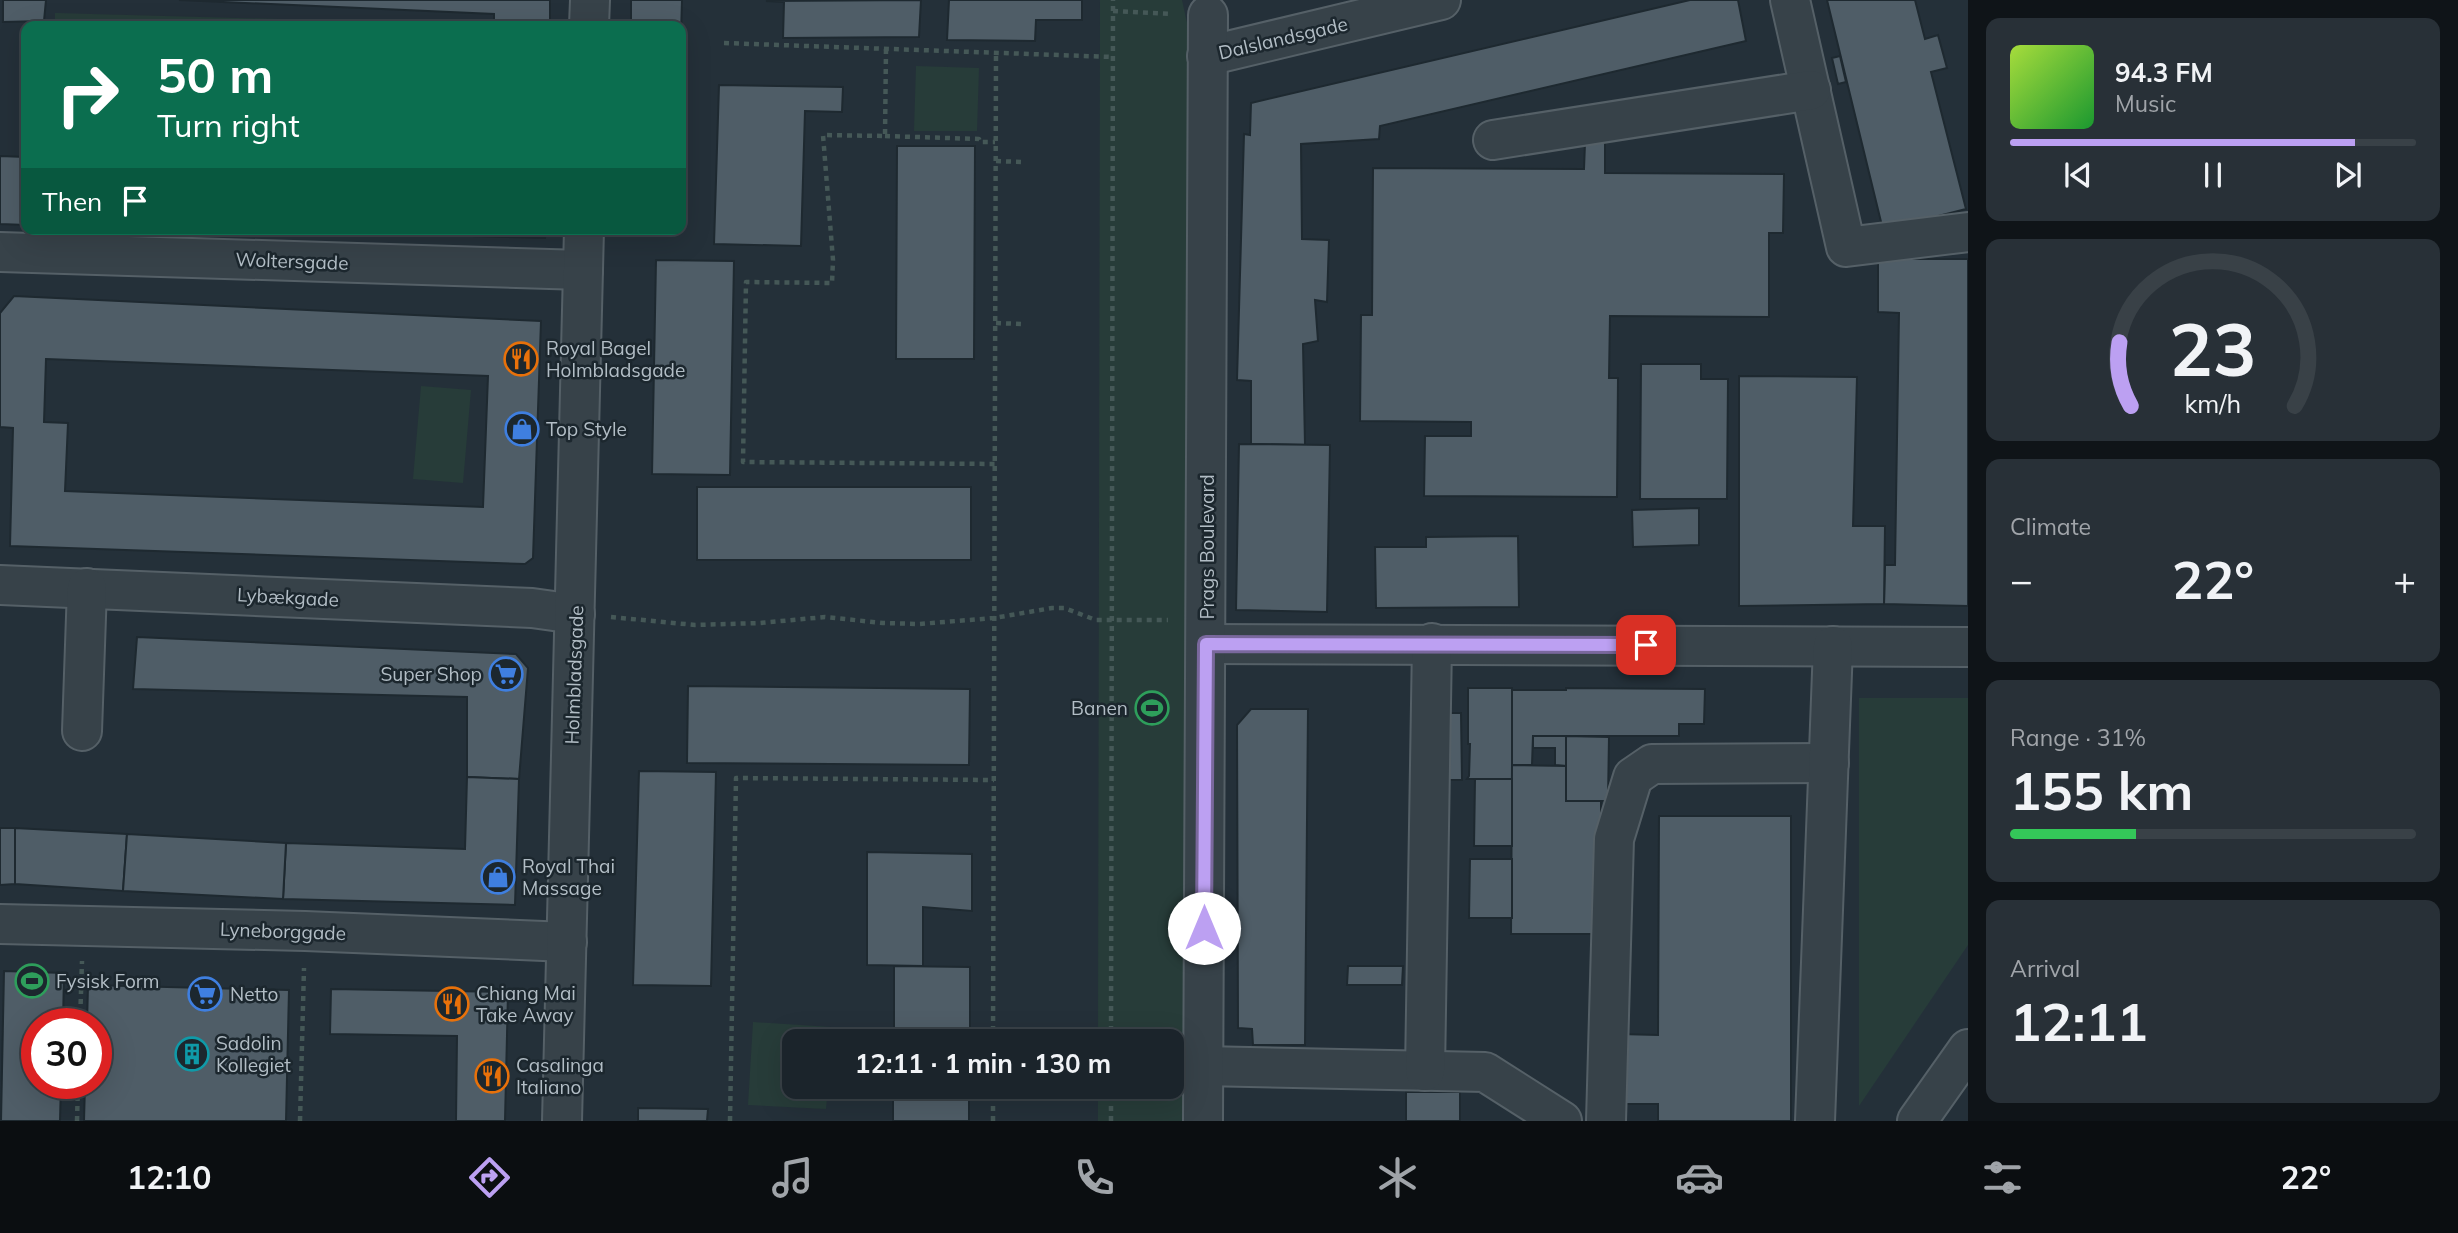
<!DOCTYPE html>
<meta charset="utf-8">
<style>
:root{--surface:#1b242b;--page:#283037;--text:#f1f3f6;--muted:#a0a4a9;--line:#394147;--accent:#bca0f2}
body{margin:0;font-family:Mulish,sans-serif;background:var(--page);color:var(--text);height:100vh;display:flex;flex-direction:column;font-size:26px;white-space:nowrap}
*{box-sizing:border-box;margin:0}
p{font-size:23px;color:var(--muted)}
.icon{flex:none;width:38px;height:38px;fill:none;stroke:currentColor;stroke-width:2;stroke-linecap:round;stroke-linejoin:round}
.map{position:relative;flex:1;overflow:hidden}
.sheet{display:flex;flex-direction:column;gap:18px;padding:18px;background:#0f1418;width:490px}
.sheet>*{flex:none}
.guide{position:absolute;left:21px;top:21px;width:665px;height:214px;border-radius:14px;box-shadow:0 7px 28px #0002,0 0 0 2px var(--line);background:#0b6e4f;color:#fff;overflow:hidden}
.speed{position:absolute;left:21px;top:1008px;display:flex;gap:14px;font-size:35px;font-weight:700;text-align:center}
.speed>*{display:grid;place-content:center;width:91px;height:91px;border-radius:50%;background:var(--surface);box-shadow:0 7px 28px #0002,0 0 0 2px var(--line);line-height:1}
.speed .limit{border:10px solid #d22;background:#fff;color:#111}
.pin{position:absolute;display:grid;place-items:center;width:60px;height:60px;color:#fff;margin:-30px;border-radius:14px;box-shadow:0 4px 10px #0006}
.me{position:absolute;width:77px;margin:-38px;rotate:0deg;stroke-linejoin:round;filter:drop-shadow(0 0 5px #0008)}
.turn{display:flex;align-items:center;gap:24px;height:147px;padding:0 21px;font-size:32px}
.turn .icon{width:91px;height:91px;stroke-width:2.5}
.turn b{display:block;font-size:49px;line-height:60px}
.then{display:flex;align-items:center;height:66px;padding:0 21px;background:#0003;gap:14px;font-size:26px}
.big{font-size:52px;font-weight:700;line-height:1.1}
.sheet .widget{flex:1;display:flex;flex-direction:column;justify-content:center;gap:10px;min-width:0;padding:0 24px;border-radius:14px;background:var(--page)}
.sheet .dial{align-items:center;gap:0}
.dial svg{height:182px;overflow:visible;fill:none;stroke:var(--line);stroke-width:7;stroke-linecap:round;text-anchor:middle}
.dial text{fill:var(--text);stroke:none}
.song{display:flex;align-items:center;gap:21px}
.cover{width:84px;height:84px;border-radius:10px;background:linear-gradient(135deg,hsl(80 70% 55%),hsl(130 70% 35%))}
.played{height:7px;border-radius:4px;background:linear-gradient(90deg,var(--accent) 85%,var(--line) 85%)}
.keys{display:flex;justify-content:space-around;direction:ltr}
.heat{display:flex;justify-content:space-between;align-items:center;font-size:38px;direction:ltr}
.charge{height:10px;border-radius:5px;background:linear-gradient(90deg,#34c759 31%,var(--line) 0)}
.trip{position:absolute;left:782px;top:1029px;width:402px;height:70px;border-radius:14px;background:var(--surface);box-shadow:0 7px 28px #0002,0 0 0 2px var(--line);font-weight:700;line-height:70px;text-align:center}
.menu{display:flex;height:112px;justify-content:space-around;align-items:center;background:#0b0e11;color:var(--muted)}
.menu .icon{width:49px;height:49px}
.menu .current{color:var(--accent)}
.menu b{font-size:32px;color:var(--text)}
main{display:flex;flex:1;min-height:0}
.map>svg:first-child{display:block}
.green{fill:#273c39}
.building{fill:#4f5d67;stroke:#1e2930;stroke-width:2;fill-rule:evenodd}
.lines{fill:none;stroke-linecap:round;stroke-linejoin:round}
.minor-casing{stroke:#556067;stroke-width:42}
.path{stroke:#455857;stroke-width:4.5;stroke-dasharray:5 5;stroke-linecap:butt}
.minor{stroke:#374249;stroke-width:38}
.route-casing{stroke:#7a689d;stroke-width:18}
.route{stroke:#bca0f2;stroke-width:12}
.labels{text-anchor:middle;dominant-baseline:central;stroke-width:5;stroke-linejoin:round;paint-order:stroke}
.street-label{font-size:19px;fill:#b2bdc5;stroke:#1c272e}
.poi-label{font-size:19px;fill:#b2bdc5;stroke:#1c272e;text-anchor:start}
</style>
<main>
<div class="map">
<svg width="1968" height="1121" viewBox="0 0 1968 1121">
<rect width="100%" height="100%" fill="#243039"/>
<!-- green -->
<g class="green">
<path d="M1100,0h82l7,32 -5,1089h-86v-34h74v-46h-74z"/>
<path d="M55,13l410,11v2h-410z"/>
<path d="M916,66l63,2 -2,63h-63z"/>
<path d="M421,386l50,4 -8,93 -50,-4z"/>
<path d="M1859,698h109v247l-109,161z"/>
<path d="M753,1022l78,5 -1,14h-36v46h34l-2,22 -78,-4z"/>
</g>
<!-- building -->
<g class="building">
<path d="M3,0h43l-2,21 -41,1z"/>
<path d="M179,0h371v26h-56v-12z"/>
<path d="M631,0h51l-1,35v-9h-50z"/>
<path d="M921,0l-2,37 -136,1 1,-36 -18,-1z"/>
<path d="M949,0h133v20h-46l-1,21 -88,-1z"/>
<path d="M1690,0h48l8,41 -366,85 -1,13 -78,5 1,95 27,1 -2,62 -12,-2 3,41 -15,3 2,101 -54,-1v-63l-14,-1 7,-246 6,1 1,-32z"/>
<path d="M1827,0h88l10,39 13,-4 9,33 -16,4 35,137 -83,21z"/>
<path d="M1840,56l6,26 -8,2 -6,-26z"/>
<path d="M719,85l124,2 -1,25 -37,-1 -4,135 -87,-2z"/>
<path d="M1585,143h20v30l179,1 -1,59h-14v84l-159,-1 -1,62h9l-1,119 -193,-1 1,-60h46v-14l-111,-1 1,-106h11l1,-147 211,1z"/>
<path d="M897,146h78l-1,213h-78z"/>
<path d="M0,156l26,1v68l-26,-1z"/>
<path d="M203,229h343l-1,9z"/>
<path d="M1878,259h90v347l-84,-2 1,-39h10l4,-252 -21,-1z"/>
<path d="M656,260l78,1 -4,214 -78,-1z"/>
<path d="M14,296l527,25 -8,237 -8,6 -515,-18 3,-118 -13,-1v-114zM46,359l442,17 -5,131 -418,-16 3,-68 -24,-1z"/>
<path d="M1641,364h60v15h27l-1,120h-87z"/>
<path d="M1739,376l118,1 -4,149h32l-1,78 -145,2z"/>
<path d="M1239,444l91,1 -3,167 -91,-2z"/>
<rect x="697" y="487" width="274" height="73"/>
<path d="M1699,508v37l-66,2 -1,-37z"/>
<path d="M1518,536l1,71 -143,1 -1,-61h51v-10z"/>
<path d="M137,637l379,17 12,14 -9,111 -52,-2v-80l-334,-8z"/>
<path d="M688,686l282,3 -1,76 -282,-2z"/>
<path d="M1468,688h44v91h-45l2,-3 1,-32h-2z"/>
<path d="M1566,688l139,1 -1,35h-25v12h-146l-1,29h-20v-75h54z"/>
<path d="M1251,709h57l-3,336h-52l-1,-16 -14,-1 -1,-303z"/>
<path d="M1441,713h20l1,67h-21z"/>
<path d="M1533,736h33v30l-11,-1v-17h-22z"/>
<path d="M1566,736l43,1 -1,64h-42z"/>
<path d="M1512,765l54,1v35h35v133h-90z"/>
<path d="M639,771l77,1 -5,214 -78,-1z"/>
<path d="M467,777l52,2 -4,126 -232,-6 3,-56 179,6z"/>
<path d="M1475,779h37v67h-38z"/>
<path d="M1659,816h132v305h-133v-17h-39v-70l39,1z"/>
<path d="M0,828h15v56l-15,1z"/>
<path d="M15,828l112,6 -4,57 -108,-7z"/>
<path d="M127,834l159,9 -3,56 -160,-8z"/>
<path d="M867,852l105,2v57l-49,-4v59l-56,-1z"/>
<path d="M1470,859h42v59h-43z"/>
<path d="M894,966l76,1v74h-76z"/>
<path d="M1348,966h55l-1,19h-55z"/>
<path d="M4,971l60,2 -1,51h-26v59h24l-1,38h-59z"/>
<path d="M88,985l201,5 -3,131h-202l1,-38h11v-59h-9z"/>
<path d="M331,989l177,3 -3,129h-49l1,-85 -127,-2z"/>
<rect x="893" y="1087" width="76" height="34"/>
<rect x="1406" y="1092" width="54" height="29"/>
<path d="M638,1108l70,1 -1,12h-69z"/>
</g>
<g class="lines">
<defs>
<g id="minor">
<path d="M1790,0l56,247 122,-15"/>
<path d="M589,26l1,-26"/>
<path d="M1207,56l234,-56"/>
<path d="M1493,140l318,-50"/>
<path d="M0,252l583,18"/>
<path d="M0,585l532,23 43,6"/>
<path d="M1206,644l762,3"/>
<path d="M82,731l5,-143"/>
<path d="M0,924l305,7 262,11"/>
<path d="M1203,1066l282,6 77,49"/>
<path d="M1425,1071l7,-428"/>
<path d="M562,1121l22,-892"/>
<path d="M1203,1121l5,-1106"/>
<path d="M1606,1121l8,-282 19,-62 19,-13 177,-1"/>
<path d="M1815,1121l18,-475"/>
<path d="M1917,1121l51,-72"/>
</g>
</defs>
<!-- minor casing -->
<use href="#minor" class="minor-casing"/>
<!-- path -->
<g class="path">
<path d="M1113,11l59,3"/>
<path d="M724,43l389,14"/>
<path d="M886,49l-1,87 -62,-1 10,125 -1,23 -86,-1 -3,180 253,2"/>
<path d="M885,136l94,3 1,3h15"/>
<path d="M996,161l26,1"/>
<path d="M996,323l25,1"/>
<path d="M611,617l84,8 65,-2 65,-6 58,6 36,1 75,-6 58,-10h12l32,12h72"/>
<path d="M80,1024l2,-63"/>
<path d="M993,1041l3,-988"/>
<path d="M1111,1041l2,-1041"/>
<path d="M77,1121l1,-38"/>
<path d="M300,1121l4,-153"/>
<path d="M730,1121l6,-343 258,2"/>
<path d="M993,1121v-34"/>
<path d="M1111,1121v-34"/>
</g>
<!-- minor -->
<use href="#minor" class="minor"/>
</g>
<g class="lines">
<defs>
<path id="route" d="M1204,928l2,-284 440,1"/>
</defs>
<!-- route casing -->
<use href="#route" class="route-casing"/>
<!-- route -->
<use href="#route" class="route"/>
</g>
<!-- icons -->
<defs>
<symbol id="restaurant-ring" viewBox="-11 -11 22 22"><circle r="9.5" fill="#1c272e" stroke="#e8710a" stroke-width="1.5"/><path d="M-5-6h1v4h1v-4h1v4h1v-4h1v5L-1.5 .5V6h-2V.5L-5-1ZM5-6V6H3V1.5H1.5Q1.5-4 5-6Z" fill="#e8710a"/></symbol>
<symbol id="shop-ring" viewBox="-11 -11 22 22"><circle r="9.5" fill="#1c272e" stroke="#3f7fe0" stroke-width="1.5"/><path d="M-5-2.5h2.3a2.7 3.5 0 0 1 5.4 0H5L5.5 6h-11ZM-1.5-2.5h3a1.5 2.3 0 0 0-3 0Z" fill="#3f7fe0"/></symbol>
<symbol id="supermarket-ring" viewBox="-11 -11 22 22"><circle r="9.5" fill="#1c272e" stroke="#3f7fe0" stroke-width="1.5"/><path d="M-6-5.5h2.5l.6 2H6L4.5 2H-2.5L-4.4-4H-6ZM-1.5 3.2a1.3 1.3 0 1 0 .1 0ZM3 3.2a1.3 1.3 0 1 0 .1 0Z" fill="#3f7fe0"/></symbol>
<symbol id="stadium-ring" viewBox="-11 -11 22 22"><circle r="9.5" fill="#1c272e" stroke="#2e9e5b" stroke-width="1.5"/><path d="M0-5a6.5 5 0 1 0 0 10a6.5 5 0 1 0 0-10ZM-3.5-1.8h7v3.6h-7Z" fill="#2e9e5b"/></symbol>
<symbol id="building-ring" viewBox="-11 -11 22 22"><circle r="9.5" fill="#1c272e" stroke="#0f9aa8" stroke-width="1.5"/><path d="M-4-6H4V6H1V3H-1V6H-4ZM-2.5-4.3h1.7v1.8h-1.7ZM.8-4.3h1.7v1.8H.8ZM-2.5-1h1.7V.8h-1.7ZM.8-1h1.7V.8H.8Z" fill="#0f9aa8"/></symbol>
</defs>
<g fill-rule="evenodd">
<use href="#restaurant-ring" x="502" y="340" width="38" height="38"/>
<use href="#shop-ring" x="503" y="410" width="38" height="38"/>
<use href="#supermarket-ring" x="487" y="655" width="38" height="38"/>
<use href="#stadium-ring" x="1133" y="689" width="38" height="38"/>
<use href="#shop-ring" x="479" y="858" width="38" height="38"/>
<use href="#stadium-ring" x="13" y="962" width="38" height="38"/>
<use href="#supermarket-ring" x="186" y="975" width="38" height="38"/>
<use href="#restaurant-ring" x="433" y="985" width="38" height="38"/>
<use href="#building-ring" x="173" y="1035" width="38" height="38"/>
<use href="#restaurant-ring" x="473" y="1057" width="38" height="38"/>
</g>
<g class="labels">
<!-- street labels -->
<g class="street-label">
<text transform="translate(1283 38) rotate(-13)">Dalslandsgade</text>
<text transform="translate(292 261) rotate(2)">Woltersgade</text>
<text transform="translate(1207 547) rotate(-90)">Prags Boulevard</text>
<text transform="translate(288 597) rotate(3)">Lybækgade</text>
<text transform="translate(574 675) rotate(-88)">Holmbladsgade</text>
<text transform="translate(283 931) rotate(2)">Lyneborggade</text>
</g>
<!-- poi labels -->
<g class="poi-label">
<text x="546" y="348">Royal Bagel<tspan x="546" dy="22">Holmbladsgade</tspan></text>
<text x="546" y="429">Top Style</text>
<text x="482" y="674" text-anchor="end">Super Shop</text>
<text x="1128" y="708" text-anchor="end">Banen</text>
<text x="522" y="866">Royal Thai<tspan x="522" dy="22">Massage</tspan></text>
<text x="56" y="981">Fysisk Form</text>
<text x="476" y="993">Chiang Mai<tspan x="476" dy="22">Take Away</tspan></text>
<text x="230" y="994">Netto</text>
<text x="216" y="1043">Sadolin<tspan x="216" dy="22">Kollegiet</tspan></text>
<text x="516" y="1065">Casalinga<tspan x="516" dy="22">Italiano</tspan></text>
</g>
</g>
</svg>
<div class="speed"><div class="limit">30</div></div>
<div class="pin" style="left:1646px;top:645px;background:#d93025"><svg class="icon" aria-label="arrive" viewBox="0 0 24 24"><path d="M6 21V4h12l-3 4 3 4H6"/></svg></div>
<svg class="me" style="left:1204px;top:928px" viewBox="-20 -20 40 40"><circle r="19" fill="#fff"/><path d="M0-13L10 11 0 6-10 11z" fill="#bca0f2"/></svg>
<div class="trip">12:11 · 1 min · 130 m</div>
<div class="guide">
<div class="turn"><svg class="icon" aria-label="right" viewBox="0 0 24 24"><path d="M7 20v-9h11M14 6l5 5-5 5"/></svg><div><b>50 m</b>Turn right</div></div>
<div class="then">Then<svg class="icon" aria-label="arrive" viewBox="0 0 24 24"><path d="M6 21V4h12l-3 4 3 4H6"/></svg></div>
</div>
</div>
<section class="sheet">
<div class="widget">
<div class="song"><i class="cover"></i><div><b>94.3 FM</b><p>Music</p></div></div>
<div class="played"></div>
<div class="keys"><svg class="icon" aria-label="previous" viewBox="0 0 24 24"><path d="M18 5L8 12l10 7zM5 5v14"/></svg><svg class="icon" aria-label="pause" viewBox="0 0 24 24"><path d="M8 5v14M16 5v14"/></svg><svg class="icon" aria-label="next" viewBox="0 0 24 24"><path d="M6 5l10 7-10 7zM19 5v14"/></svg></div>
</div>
<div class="widget dial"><svg viewBox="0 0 100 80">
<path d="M14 69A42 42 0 1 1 86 69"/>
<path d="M14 69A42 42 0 0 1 9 41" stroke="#bca0f2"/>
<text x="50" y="56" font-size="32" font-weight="700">23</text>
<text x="50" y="72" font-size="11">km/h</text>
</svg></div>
<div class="widget"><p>Climate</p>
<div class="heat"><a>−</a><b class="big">22°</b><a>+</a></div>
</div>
<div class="widget"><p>Range · 31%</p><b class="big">155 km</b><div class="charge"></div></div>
<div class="widget"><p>Arrival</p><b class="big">12:11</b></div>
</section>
</main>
<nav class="menu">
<b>12:10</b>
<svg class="icon current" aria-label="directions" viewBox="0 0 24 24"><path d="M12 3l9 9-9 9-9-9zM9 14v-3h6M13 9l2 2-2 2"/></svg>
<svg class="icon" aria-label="music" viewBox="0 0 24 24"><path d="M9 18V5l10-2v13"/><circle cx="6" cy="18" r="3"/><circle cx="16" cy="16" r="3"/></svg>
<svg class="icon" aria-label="phone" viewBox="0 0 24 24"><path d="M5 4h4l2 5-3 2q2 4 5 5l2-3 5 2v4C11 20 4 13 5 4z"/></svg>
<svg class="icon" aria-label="climate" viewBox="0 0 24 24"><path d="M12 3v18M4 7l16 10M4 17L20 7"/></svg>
<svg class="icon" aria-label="car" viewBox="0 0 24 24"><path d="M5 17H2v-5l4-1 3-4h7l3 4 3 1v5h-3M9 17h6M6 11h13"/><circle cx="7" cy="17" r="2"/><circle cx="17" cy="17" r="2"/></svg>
<svg class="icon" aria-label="filters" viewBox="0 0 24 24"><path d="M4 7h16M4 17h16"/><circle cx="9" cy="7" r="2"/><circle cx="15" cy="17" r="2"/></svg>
<b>22°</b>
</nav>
